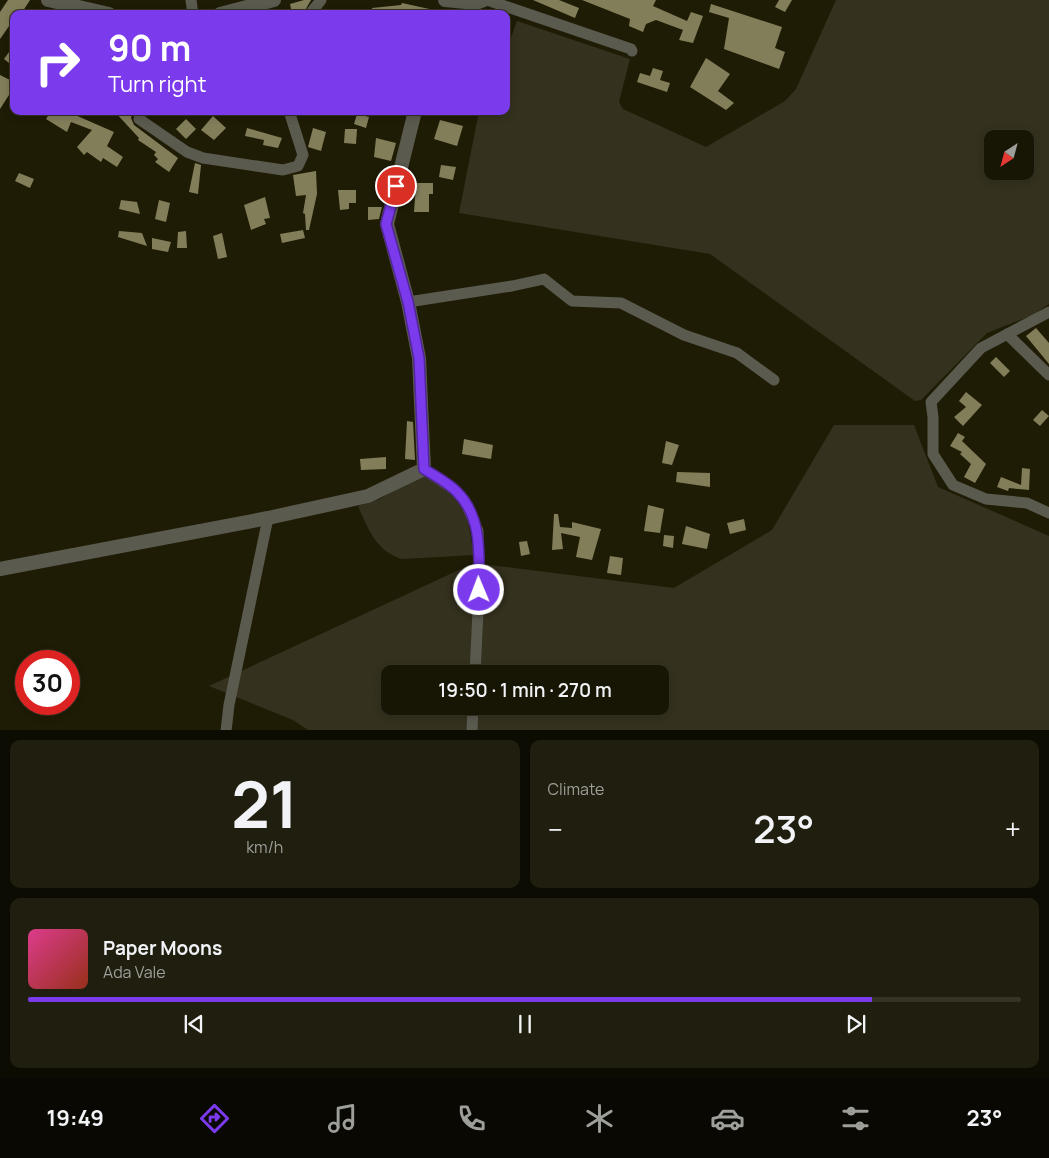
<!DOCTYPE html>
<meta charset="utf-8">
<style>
:root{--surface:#171504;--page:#201e0e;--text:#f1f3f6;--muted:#9e9f9a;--line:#363426;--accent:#7c3aed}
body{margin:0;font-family:Manrope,sans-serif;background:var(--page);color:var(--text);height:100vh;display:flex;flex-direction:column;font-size:19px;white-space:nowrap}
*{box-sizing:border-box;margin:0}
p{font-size:16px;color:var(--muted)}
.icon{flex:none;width:28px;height:28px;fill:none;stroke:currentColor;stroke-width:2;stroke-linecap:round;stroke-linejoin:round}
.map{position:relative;height:730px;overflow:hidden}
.drawer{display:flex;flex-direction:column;gap:10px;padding:10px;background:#0d0c02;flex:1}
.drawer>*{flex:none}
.guide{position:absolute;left:10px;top:10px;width:500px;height:105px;border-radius:10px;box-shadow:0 2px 8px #0003,0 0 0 1px var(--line);background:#7c3aed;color:#fff;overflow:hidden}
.needle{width:32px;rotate:216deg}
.fabs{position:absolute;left:984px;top:130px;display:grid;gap:10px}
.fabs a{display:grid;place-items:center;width:50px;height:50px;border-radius:10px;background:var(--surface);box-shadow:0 2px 8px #0003,0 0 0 1px var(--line);font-size:25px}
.speed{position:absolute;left:15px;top:650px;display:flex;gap:10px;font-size:25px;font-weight:700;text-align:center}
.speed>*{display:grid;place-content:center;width:65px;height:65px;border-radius:50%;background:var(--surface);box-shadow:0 2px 8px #0003,0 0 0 1px var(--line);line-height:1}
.speed .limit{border:8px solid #d22;background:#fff;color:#111}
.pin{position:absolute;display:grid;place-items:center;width:42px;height:42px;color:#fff;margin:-21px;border:2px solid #fff;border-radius:50%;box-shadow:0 1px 5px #0007}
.me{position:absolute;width:55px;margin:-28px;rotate:359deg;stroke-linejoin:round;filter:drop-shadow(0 0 4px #0008)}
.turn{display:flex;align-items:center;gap:18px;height:105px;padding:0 15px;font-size:22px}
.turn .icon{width:65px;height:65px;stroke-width:2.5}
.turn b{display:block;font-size:35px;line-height:42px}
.big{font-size:38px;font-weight:600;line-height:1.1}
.drawer .widget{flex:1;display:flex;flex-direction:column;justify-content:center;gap:8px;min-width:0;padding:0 18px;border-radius:10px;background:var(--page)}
.drawer .dial{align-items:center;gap:0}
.dial b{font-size:65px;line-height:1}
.song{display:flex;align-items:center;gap:15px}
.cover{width:60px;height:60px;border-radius:8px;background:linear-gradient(135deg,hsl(330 70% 55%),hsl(10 70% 35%))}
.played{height:5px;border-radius:2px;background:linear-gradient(90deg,var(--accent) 85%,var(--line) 85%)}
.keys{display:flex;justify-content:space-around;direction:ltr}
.heat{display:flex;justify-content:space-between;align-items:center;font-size:28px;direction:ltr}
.drawer .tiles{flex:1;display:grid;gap:10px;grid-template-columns:1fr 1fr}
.widget:last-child{grid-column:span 2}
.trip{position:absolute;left:381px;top:665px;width:288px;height:50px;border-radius:10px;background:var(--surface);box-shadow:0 2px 8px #0003,0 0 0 1px var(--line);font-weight:600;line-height:50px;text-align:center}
.menu{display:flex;height:80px;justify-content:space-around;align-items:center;background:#090802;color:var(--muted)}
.menu .icon{width:35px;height:35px}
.menu .active{color:var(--accent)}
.menu b{font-size:22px;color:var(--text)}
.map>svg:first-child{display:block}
.green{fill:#34311e;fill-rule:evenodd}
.building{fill:#837e5a}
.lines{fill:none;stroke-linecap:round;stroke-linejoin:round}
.minor{stroke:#5b5a4f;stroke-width:11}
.tertiary{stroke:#5b5a4f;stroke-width:14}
.route-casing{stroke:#51269a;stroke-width:12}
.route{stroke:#7c3aed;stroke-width:9}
</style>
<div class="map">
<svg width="1049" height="731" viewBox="0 0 1049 731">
<rect width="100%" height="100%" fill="#1f1c05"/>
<!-- green -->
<g class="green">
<path d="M836,0h213v304l-16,11 -46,18 -66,67 -6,1 -205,-147 -251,-41 20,-102h27v-60l11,-30 113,38 -11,43 4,7 83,38 79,-46 11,-12zM992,139h33v32h-33z"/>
<path d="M834,425h80l24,62 111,49v194h-741l-15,-10 -84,-34 265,-123 200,25 98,-58zM390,674h270v32h-270z"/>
<path d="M421,475h9l22,18 14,17 8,45 -72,4c-26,-8 -34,-30 -44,-53l22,-7z"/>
</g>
<!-- building -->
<g class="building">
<path d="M8,0h22l-9,14h-7v5l-14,20v-27z"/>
<path d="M304,0h7l-8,14h-11l-2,-10z"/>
<path d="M533,0h26l20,8 -4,10z"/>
<path d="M582,0h74l-3,6 34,15 4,-9 12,4 -10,27 -14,-3 4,-10 -27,-10 -10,4 -3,8 -14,-6 1,-7z"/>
<path d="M779,0h13l-7,12 -10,-5z"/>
<path d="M402,3l32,7v4h-61l-1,-6 29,-3z"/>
<path d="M711,4l71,23 -7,21 10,4 -6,17 -55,-20 5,-31 -20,-6z"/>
<path d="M14,45v22l-10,-8z"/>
<path d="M706,58l24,16 -12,17 16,12 -8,7 -36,-23z"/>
<path d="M653,68l10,3 -3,9 10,3 -3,9 -30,-10 3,-9 10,3z"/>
<path d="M0,75l14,7v15l-5,-2 -9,14z"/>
<path d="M51,111h15l48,21 -7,14 16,11 -6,10 -14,-9 -2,4 -14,-10 -3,3 -7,-8 15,-17 -21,-8 -4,10 -21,-13z"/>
<path d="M114,111h19l-2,7 3,7 44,33 -9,14 -14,-10 3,-3 -4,-4 2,-3 -18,-12 1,-2z"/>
<path d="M357,114l12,3 -3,11 -12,-4z"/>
<path d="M213,116l13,12 -12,12 -13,-10z"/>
<path d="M186,119l10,10 -10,10 -10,-10z"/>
<path d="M440,120l23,6 -6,20 -23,-7z"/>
<path d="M247,128l35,10 -4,10 -15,-3 1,-5 -19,-4z"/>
<path d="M313,128l13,4 -5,19 -13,-4z"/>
<path d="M345,129h12l-1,15 -12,-1z"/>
<path d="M376,138l20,5 -5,18 -17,-4z"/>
<path d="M195,163l6,2 -3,29 -9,-2z"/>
<path d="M441,165l15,2 -3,13 -14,-3z"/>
<path d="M316,171l1,23 -8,36h-3l-1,-16 -2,-1 3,-18 -10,1 -3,-21z"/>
<path d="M19,173l15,6 -4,9 -15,-7z"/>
<path d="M416,183h17v11h-4v18h-15z"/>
<path d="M338,190h18v13h-7v6l-9,1z"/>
<path d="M265,197l5,21 -6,1 2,5 -15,6 -7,-25z"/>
<path d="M121,200l16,2 3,12 -21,-5z"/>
<path d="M159,200l11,3 -4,19 -11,-3z"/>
<path d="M368,207h14l-3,12 -11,1z"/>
<path d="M303,230l2,8 -23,5 -2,-9z"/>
<path d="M119,231l23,2 5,13 -29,-9z"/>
<path d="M186,231l1,17h-10l1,-16z"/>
<path d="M222,233l5,24 -9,2 -5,-23z"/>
<path d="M152,238l19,4 -3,10 -16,-3z"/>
<path d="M1036,328l13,15v21l-23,-28z"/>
<path d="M996,357l14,14 -6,6 -14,-14z"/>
<path d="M966,392l16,13 -19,21 -9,-9 12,-10 -7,-6z"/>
<path d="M1042,410l7,6 -9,10 -7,-6z"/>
<path d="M407,421l6,1 2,38 -10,-1z"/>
<path d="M958,433l7,4 -3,4 24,23 -11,19 -11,-6 7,-13 -11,-10 2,-2 -12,-6z"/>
<path d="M464,439l29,6 -2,14 -29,-5z"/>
<path d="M666,441l13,4 -7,20 -10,-2z"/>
<path d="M386,457v12l-25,1 -1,-11z"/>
<path d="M1022,468l8,1 -1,21 -20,-2 -1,3 -11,-4 4,-10 20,8z"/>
<path d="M677,472l33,1v14l-34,-5z"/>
<path d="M648,505l16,4 -4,24 -16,-2z"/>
<path d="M554,514h4l2,13 12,1v-6l29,7 -9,31 -16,-3 4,-20 -19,-4 2,16 -11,1z"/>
<path d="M744,519l2,11 -16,4 -3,-11z"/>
<path d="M686,526l24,8 -3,15 -25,-5z"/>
<path d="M664,535l10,1 -1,12 -10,-2z"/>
<path d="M527,541l3,13 -9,2 -2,-14z"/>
<path d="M610,556l13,2 -2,17 -14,-2z"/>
</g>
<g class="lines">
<!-- minor -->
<g class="minor">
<path d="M191,0l2,14"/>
<path d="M487,0l144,49 1,2"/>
<path d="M310,14l11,-14"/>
<path d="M141,111l-2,8 48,33 16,6 80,12 15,-4 5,-11 -14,-44"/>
<path d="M408,302l104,-16 32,-7 28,22 49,2 63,32 53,18 37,27"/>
<path d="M1049,312l-68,36 -50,54 2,15v37l20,31 33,14 41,4 22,10"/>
<path d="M1007,334l42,41"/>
<path d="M424,469l31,21 10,11 13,30 1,59 -4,84"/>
<path d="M226,731l3,-26 39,-187"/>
<path d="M472,731l1,-25"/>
</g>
<!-- tertiary -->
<g class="tertiary">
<path d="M48,0l61,14"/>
<path d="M445,0l31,3 8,-3"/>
<path d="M220,14l54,-14"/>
<path d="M0,569l268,-51 100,-22 56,-27 -5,-111 -11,-56 -21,-78 28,-113"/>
</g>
</g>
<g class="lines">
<defs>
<path id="route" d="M396,186l-10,38 22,78 11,56 5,111c11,7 23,13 32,22 27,26 23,65 23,99"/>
</defs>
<!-- route casing -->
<use href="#route" class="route-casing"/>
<!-- route -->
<use href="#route" class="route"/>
</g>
</svg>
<div class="fabs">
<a><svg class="needle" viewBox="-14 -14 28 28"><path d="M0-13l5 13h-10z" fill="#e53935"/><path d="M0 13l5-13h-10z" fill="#9e9f9a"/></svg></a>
</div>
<div class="speed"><div class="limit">30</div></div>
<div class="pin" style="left:396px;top:186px;background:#d93025"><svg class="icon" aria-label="arrive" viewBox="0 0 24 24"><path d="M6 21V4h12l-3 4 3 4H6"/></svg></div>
<svg class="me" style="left:479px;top:590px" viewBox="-20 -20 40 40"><circle r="17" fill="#7c3aed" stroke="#fff" stroke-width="3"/><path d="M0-11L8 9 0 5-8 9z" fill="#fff"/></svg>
<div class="trip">19:50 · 1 min · 270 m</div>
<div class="guide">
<div class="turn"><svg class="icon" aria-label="right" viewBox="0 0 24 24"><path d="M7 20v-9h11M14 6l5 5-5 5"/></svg><div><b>90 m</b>Turn right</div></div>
</div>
</div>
<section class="drawer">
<div class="tiles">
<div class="widget dial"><b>21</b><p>km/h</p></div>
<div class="widget"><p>Climate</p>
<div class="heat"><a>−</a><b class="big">23°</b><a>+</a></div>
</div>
<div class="widget">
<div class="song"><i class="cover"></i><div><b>Paper Moons</b><p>Ada Vale</p></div></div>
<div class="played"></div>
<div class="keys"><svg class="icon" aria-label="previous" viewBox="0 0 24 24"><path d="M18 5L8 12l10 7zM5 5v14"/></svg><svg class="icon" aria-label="pause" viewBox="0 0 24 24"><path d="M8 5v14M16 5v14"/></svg><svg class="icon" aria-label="next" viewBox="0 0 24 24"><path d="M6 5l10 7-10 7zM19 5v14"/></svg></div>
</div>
</div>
</section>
<nav class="menu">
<b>19:49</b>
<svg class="icon active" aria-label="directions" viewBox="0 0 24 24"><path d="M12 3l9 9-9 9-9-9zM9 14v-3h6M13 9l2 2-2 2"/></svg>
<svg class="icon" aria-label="music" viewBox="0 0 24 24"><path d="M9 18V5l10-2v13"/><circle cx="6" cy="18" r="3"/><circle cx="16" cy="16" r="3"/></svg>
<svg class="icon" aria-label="phone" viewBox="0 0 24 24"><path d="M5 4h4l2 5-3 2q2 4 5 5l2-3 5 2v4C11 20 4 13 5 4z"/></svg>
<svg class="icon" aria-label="climate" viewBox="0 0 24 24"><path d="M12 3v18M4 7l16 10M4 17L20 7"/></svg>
<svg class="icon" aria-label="car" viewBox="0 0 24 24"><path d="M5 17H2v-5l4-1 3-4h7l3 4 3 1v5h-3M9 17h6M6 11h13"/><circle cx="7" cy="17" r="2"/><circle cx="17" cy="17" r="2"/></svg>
<svg class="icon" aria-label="filters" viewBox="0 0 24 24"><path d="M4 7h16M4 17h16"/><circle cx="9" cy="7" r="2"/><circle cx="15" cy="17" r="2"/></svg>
<b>23°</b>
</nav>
